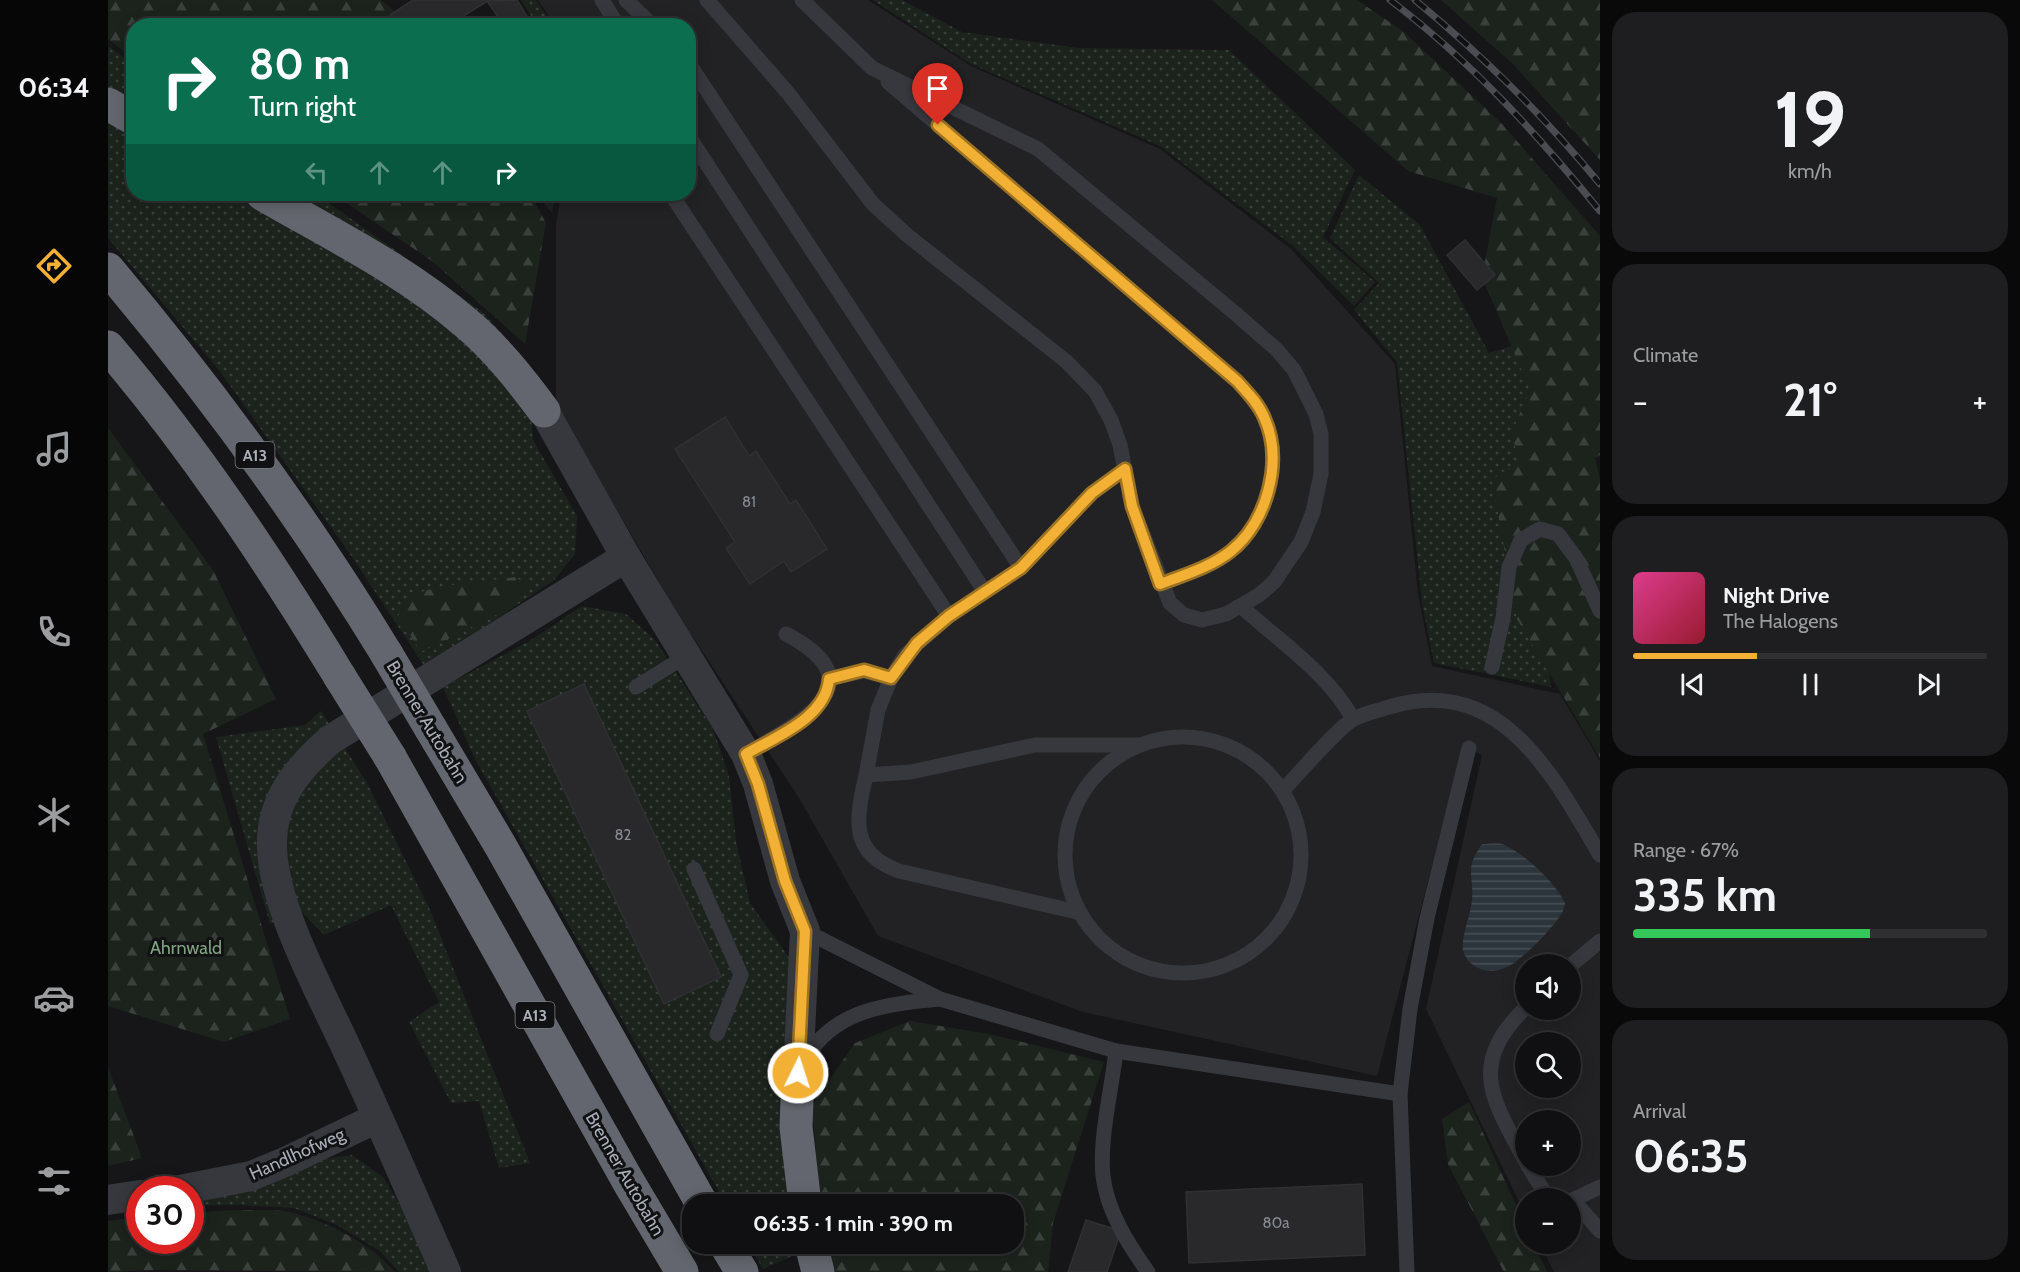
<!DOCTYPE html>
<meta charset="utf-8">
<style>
:root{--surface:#101012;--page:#1e1e20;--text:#f1f3f6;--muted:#9c9d9f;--line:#303032;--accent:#f2b134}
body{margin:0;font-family:Cabin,sans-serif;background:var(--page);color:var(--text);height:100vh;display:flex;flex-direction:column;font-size:22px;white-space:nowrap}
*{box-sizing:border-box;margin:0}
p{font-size:20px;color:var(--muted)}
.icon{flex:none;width:33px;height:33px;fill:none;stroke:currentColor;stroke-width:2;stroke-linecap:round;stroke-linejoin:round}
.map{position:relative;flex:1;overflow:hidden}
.sheet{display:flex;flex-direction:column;gap:12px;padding:12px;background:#09090a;width:420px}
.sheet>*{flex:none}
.guide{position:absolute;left:18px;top:18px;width:570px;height:183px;border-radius:24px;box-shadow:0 3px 15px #0003,0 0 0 2px var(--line);background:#0b6e4f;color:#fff;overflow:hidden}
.fabs{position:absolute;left:1407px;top:954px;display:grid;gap:12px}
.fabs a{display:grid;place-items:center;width:66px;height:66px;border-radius:50%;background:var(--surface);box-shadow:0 3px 15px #0003,0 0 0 2px var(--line);font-size:30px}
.speed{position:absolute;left:18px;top:1176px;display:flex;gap:12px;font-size:30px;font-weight:700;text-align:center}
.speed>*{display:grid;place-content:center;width:78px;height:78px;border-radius:50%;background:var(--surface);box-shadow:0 3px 15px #0003,0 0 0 2px var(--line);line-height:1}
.speed .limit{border:9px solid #d22;background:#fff;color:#111}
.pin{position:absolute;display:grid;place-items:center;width:51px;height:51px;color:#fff;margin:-62px -26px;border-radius:50% 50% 50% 0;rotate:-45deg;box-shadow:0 0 6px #0007}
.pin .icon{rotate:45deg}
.me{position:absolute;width:66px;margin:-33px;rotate:4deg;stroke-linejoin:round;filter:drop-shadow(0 0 4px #0008)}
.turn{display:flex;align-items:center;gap:21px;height:126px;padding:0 24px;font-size:27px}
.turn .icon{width:78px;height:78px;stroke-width:2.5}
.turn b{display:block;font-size:42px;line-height:51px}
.lanes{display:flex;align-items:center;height:57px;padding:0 24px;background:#0003;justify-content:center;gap:30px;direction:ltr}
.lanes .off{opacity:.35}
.big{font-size:45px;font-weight:700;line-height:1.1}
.sheet .card{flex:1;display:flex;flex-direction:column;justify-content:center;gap:9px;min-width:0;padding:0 21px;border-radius:24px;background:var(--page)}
.sheet .dial{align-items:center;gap:0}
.dial b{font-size:78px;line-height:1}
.song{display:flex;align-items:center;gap:18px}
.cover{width:72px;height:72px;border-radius:9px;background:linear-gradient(135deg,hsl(330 70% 55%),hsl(350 70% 35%))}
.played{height:6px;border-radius:3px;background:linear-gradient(90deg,var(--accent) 35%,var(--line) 35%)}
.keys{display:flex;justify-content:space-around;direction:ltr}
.heat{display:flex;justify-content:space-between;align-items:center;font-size:33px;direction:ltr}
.charge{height:9px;border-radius:4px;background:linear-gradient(90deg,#34c759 67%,var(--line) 0)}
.trip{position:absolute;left:574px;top:1194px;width:342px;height:60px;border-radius:24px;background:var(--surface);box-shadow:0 3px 15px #0003,0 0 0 2px var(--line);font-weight:700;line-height:60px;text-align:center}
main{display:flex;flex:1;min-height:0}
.menu{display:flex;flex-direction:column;width:108px;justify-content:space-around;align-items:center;background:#060607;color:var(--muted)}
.menu .icon{width:42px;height:42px}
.menu .active{color:var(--accent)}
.menu b{font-size:27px;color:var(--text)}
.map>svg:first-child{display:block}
.built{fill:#222225;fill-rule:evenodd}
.grass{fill:url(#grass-dots)}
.forest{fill:url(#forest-firs)}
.water{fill:url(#water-rules)}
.building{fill:#29292c;stroke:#303034;stroke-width:1.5}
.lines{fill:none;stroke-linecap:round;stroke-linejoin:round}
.service{stroke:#37383d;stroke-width:15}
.minor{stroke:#37383d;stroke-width:30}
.motorway{stroke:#63666e;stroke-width:33}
.rail-casing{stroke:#4a4c52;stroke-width:7}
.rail{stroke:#111113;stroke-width:4.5;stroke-dasharray:14;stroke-linecap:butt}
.motorway-bridge{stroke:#63666e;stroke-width:33}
.route-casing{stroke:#9d7322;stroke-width:15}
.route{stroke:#f2b134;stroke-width:10}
.labels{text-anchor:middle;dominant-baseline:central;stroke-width:6;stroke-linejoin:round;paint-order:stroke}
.number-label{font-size:15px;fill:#888b94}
.shield{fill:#111113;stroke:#7b7e86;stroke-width:1.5}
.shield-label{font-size:16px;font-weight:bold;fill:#a8adb8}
.street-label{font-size:18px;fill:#a8adb8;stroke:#111113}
.park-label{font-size:18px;fill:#7fa381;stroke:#111113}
</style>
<main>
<nav class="menu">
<b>06:34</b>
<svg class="icon active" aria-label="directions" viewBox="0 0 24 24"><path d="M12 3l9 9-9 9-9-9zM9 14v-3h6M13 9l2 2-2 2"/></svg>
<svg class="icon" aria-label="music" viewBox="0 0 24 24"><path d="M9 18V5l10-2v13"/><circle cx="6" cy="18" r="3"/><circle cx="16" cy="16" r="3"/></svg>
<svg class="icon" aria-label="phone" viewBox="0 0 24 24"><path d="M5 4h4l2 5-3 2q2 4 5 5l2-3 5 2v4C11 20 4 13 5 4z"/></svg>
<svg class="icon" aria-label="climate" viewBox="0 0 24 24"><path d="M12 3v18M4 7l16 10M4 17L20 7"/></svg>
<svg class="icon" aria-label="car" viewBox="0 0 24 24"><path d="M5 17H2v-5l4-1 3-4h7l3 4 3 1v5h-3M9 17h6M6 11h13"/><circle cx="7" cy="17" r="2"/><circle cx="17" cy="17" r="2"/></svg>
<svg class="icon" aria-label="filters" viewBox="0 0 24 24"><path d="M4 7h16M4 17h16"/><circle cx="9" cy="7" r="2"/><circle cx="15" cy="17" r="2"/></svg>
</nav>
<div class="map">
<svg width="1492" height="1272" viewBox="0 0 1492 1272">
<defs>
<pattern id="grass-dots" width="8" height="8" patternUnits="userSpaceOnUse" patternTransform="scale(1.5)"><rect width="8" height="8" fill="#1c231d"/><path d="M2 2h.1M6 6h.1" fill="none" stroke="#3a403c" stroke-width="1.8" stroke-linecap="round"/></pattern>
<pattern id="forest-firs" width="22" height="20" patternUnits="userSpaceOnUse" patternTransform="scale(1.5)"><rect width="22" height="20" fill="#1c231d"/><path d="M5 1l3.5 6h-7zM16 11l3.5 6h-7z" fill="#3a403c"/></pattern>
<pattern id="water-rules" width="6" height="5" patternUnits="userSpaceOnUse" patternTransform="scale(1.5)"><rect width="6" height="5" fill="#2c353c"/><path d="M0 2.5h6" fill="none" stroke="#485056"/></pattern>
</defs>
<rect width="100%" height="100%" fill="#161618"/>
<!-- built -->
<path class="built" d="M430,0h330l103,66 189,83 131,100 104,115 23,229 14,73 128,28 40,67v511h-46l-14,-28h30v-46h-44l-1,16 -99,-205 56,-254 -19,-8 -86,329 -294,-64 -205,-76 -79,-138 -118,-179 -125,-213v-181l5,-31h127v-168l-133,-1zM1418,964h44v46h-44zM1418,1042h44v46h-44zM1418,1120h44v46h-44z"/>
<!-- grass -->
<g class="grass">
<path d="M413,0h15l17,25h-16z"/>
<path d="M765,0h29l60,32 117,16 150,2 126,120 -32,67 52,45 -21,24 -62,-61 -132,-99 -189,-82z"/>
<path d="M0,46l25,18 1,130h182l169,120 41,49 7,77 44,76 -2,38 -21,26 -129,87 -75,-113 -131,-184 -111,-132z"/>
<path d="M1251,175l61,50 69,128 33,-10 47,110 -35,100 17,134 -117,-24 -12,-60 -25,-241 -43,-52 25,-27 -49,-45z"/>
<path d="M429,194h18l-3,19z"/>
<path d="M474,606l44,8 29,26 58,89 16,47 7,65 14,62 40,56c-6,85 -8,160 -1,245h-63l-251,-445 -32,-72 88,-47z"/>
<path d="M213,711l46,72 64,129 99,251 -31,5 -20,-67 -28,2 -42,-81 30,-20 -48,-97 -67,30 -23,-24 -31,13 -54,-187 89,-12z"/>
<path d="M244,1155l31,22 26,43 23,52h-33l-19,-21 -43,-26 -43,-17 -55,-3 -48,1 -1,-5 135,-42z"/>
<path d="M640,1244h49l2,9 -36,16z"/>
</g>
<!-- forest -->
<g class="forest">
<path d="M0,0h273l30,25 -277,1 -1,32 -25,-19z"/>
<path d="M1104,0h145l47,32 98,92 98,112v219l-5,3 5,21v279l-83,-139 -25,-139 26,-19 -6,-29 18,-42 -48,-113 15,-79 -89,-27z"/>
<path d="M1333,0h159v160l-88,-97z"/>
<path d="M225,194h197l16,29 -21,121 -93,-83z"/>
<path d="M0,428l105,142 63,129 -73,35 87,285 -66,23 -116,-36z"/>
<path d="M407,577l13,8 -28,28 -79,39 -23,-36c4,-6 9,-14 14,-19 14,-12 81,-16 103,-20z"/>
<path d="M802,1021l79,13 115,28 -51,161 -5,49h-223l-2,-28h191v-40h-194l-8,-99 43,-62z"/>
<path d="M0,1067l34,91 -34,8z"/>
<path d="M1361,1102l56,123 1,19h8l13,28h-43l-56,-108 -6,-45z"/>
<path d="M125,1210c19,1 43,-2 61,3 38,11 75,30 101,59l-242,-2 -45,2v-51l31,-4 1,23h50l1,-27z"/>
</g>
<!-- water -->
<path class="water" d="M1374,844c6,0 15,-1 20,0 22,9 53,38 63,59 -1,5 -2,10 -5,13 -8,13 -39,45 -53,51 -16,8 -39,3 -44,-17 -2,-14 8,-35 9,-50 2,-27 -8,-30 10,-56z"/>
<!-- building -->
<g class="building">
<path d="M305,0h76l-41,26h-51l-7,-11z"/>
<path d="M409,0l16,26h-41l8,-6 -13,-19z"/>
<path d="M1357,240l30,35 -18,15 -30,-35z"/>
<path d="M617,417l24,39 7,-5 34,53 6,-4 31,49 -36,23 -7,-11 -34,23 -24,-36 9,-6 -60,-93z"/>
<path d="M476,684l137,293 -57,27 -137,-293z"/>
<path d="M1254,1184l3,71 -176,8 -3,-71z"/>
<path d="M978,1220l35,11 -14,41h-39z"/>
</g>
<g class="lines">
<!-- service -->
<g class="service">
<path d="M494,0l16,26"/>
<path d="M518,0l27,26"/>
<path d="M599,0l81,93 85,111 34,31 160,127 28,29 16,29 9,25 12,61 38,97 14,12 18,5 24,-6 33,-19 15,-13 27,-40 12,-30 8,-38v-40l-5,-20 -22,-44 -17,-20 -41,-36 -198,-165 -166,-81 -70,-68"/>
<path d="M580,62l333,506"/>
<path d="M780,82l349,299c10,11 21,22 27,36 20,44 3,105 -33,134 -20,17 -47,24 -71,33"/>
<path d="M580,135l297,457"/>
<path d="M563,194l278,422"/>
<path d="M1134,607c38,35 86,66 111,112"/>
<path d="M1384,667l11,-49 6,-51 12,-27 19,-11 18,5 18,24 24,53"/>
<path d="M721,679l35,-8 27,7"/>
<path d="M528,687l50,-31"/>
<circle cx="1075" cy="855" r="118"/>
<path d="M638,754c52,-31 135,-70 40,-120"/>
<path d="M758,775l12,-65 13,-32 14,-23 44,-39 72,-48 71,-75 33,-24"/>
<path d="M1175,790c15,-15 56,-64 71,-71 11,-6 24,-8 35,-12 112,-34 163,67 211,148"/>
<path d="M586,869l47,106 -24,59"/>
<path d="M969,912l-178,-41c-50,-18 -43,-52 -33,-96l45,-3 124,-27h104"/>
<path d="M697,931l135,68 176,52 284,43"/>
<path d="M1462,966l30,-25"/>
<path d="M1418,1007c-59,58 -34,92 0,155"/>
<path d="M1008,1051c-4,36 -17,89 -13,125 4,35 25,68 45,96"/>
<path d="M697,1060c28,-51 83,-56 135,-61"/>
<path d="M1420,1166l17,27 9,5"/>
<path d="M1465,1200l27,31"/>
<path d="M1462,1201l30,-14"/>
<path d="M1299,1272l-7,-178 10,-85 17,-91 42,-170"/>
</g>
<!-- minor -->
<g class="minor">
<path d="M436,411l82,146 120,197 12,30 27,97 20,50 -7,142"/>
<path d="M72,1190l71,-14 34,-14 92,-44"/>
<path d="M0,1200l32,-5"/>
<path d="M338,1272c-32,-72 -63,-145 -96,-216 -26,-58 -76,-146 -78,-208 -2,-47 25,-79 58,-108l296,-183"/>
</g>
<!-- motorway -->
<g class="motorway">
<path d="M0,104l26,15"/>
<path d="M154,194c69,40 143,76 204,129 30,25 55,57 78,88"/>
<path d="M0,269c102,121 195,248 278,384"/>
<path d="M0,347c87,102 162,215 232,330"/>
<path d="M323,729l69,116 202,359"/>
<path d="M282,757l238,424 54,91"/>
<path d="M690,1073l-2,54 9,77"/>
<path d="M617,1244l17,28"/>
<path d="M703,1244l7,28"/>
</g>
<defs>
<g id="rail">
<path d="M1282,0c80,60 148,135 210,211"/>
<path d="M1307,0c70,58 126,113 185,184"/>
</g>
</defs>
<!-- rail casing -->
<use href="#rail" class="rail-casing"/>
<!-- rail -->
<use href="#rail" class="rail"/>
<!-- motorway-bridge -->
<g class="motorway-bridge">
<path d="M278,653l45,76"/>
<path d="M232,677l50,80"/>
</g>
</g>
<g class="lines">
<defs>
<path id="route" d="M690,1073l7,-142 -20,-50 -27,-97 -12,-30c29,-17 80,-36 83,-75l35,-9 27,8 26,-35 32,-27 72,-48 71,-75 33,-24 7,37 28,78c24,-9 51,-17 71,-33 36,-29 53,-90 33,-134 -6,-14 -17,-25 -27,-36l-299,-256"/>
</defs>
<!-- route casing -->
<use href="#route" class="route-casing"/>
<!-- route -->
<use href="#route" class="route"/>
</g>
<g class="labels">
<!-- number labels -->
<g class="number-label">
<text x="641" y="502">81</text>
<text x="515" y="835">82</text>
<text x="1168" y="1223">80a</text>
</g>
<!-- shield labels -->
<g class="shield">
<rect x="127.5" y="442" width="39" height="26" rx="4.5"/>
<rect x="407.5" y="1002" width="39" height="26" rx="4.5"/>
</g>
<g class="shield-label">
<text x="147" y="455">A13</text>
<text x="427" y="1015">A13</text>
</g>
<!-- street labels -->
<g class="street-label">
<text transform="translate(319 722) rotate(59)">Brenner Autobahn</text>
<text transform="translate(189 1154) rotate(-24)">Handlhofweg</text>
<text transform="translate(517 1174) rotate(60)">Brenner Autobahn</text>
</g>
<!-- park labels -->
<g class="park-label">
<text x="78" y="948">Ahrnwald</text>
</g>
</g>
</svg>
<div class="fabs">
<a><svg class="icon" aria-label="sound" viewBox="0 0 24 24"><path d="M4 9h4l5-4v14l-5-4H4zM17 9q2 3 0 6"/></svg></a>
<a><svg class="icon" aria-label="search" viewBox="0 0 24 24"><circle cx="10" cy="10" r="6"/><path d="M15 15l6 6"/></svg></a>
<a>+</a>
<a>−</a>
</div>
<div class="speed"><div class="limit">30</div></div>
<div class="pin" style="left:830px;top:125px;background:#d93025"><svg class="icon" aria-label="arrive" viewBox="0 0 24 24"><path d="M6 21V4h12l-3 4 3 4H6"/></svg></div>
<svg class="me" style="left:690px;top:1073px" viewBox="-20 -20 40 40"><circle r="17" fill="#f2b134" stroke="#fff" stroke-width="3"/><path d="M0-11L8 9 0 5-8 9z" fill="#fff"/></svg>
<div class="trip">06:35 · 1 min · 390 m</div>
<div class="guide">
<div class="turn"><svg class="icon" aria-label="right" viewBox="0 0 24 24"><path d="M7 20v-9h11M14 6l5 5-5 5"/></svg><div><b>80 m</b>Turn right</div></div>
<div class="lanes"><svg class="icon off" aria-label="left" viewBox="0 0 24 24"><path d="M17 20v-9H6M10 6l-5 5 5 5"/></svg><svg class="icon off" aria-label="ahead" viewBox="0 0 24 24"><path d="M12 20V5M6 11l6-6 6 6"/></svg><svg class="icon off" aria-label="ahead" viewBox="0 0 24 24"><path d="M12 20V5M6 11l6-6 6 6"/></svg><svg class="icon" aria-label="right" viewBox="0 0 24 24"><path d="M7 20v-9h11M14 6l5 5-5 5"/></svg></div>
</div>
</div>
<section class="sheet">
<div class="card dial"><b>19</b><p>km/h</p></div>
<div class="card"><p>Climate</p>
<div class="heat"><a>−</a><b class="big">21°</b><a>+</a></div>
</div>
<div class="card">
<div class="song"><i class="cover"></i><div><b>Night Drive</b><p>The Halogens</p></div></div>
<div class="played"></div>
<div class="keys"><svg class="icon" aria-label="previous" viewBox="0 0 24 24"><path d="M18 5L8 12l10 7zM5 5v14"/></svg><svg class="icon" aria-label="pause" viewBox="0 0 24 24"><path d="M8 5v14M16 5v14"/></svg><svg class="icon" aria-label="next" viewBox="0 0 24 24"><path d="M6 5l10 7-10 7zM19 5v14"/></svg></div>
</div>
<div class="card"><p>Range · 67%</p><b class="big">335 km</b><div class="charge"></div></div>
<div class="card"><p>Arrival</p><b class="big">06:35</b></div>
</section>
</main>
